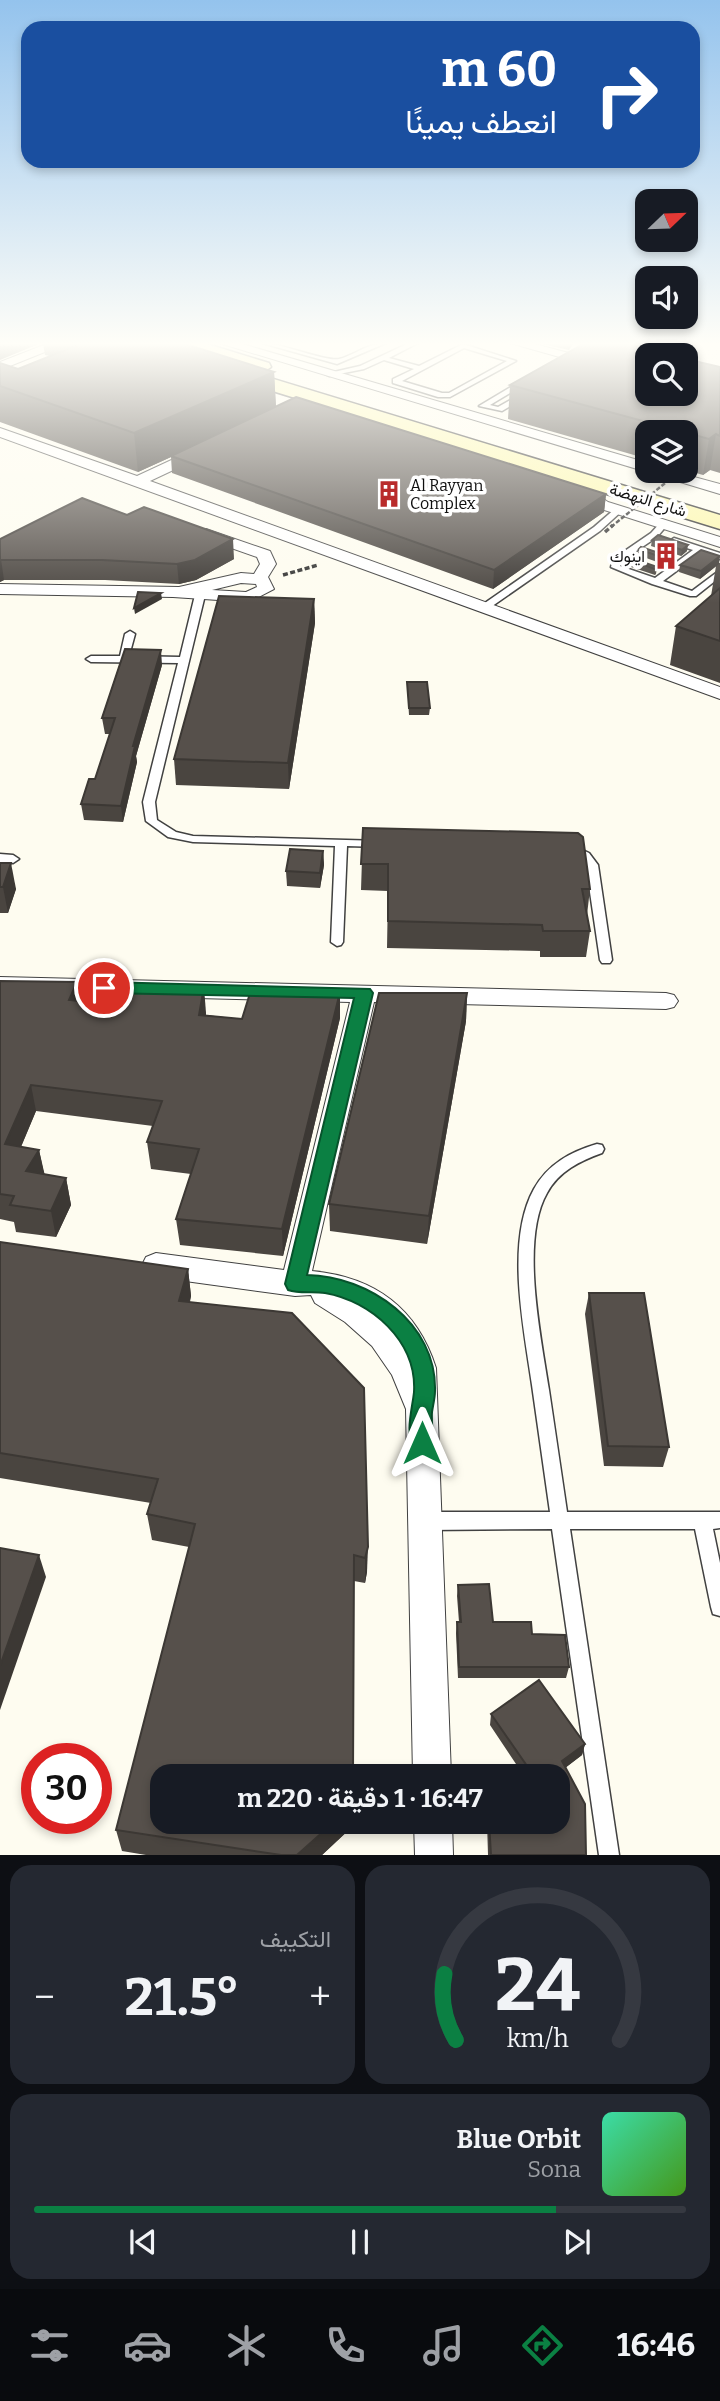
<!DOCTYPE html>
<html lang="ar">
<meta charset="utf-8">
<style>
:root{--surface:#171b24;--page:#242831;--text:#f1f3f6;--muted:#9ea1a6;--line:#363941;--accent:#0b8043}
body{margin:0;font-family:Bitter,Vazirmatn,serif;background:var(--page);color:var(--text);direction:rtl;height:100vh;display:flex;flex-direction:column;font-size:26px;white-space:nowrap}
*{box-sizing:border-box;margin:0}
p{font-size:23px;color:var(--muted)}
.icon{flex:none;width:38px;height:38px;fill:none;stroke:currentColor;stroke-width:2;stroke-linecap:round;stroke-linejoin:round}
.map{position:relative;height:1855px;overflow:hidden;direction:ltr}
.panel{display:flex;flex-direction:column;gap:10px;padding:10px;background:#0d0f14;flex:1}
.panel>*{flex:none}
.banner{position:absolute;left:21px;top:21px;width:679px;height:147px;border-radius:21px;box-shadow:0 4px 10px #0003;direction:rtl;background:#1a4fa0;color:#fff;overflow:hidden}
.needle{width:46px;rotate:67deg}
.controls{position:absolute;left:635px;top:189px;display:grid;gap:14px}
.controls a{display:grid;place-items:center;width:63px;height:63px;border-radius:14px;background:var(--surface);box-shadow:0 4px 10px #0003;font-size:35px}
.speed{position:absolute;left:21px;top:1743px;display:flex;gap:14px;font-size:35px;font-weight:700;text-align:center}
.speed>*{display:grid;place-content:center;width:91px;height:91px;border-radius:50%;background:var(--surface);box-shadow:0 4px 10px #0003;line-height:1}
.speed .limit{border:10px solid #d22;background:#fff;color:#111}
.pin{position:absolute;display:grid;place-items:center;width:60px;height:60px;color:#fff;margin:-30px;border:4px solid #fff;border-radius:50%;box-shadow:0 2px 7px #0007}
.me{position:absolute;width:77px;margin:-38px;rotate:0deg;stroke-linejoin:round;filter:drop-shadow(0 0 5px #0008)}
.turn{display:flex;align-items:center;gap:24px;height:147px;padding:0 28px;font-size:32px}
.turn .icon{width:91px;height:91px;stroke-width:2.5}
.turn b{display:block;font-size:49px;line-height:60px}
.big{font-size:52px;font-weight:700;line-height:1.1}
.panel .card{flex:1;display:flex;flex-direction:column;justify-content:center;gap:10px;min-width:0;padding:0 24px;border-radius:21px;background:var(--page)}
.panel .dial{align-items:center;gap:0}
.dial svg{height:182px;overflow:visible;fill:none;stroke:var(--line);stroke-width:7;stroke-linecap:round;text-anchor:middle}
.dial text{fill:var(--text);stroke:none}
.song{display:flex;align-items:center;gap:21px}
.cover{width:84px;height:84px;border-radius:10px;background:linear-gradient(135deg,hsl(160 70% 55%),hsl(100 70% 35%))}
.played{height:7px;border-radius:4px;background:linear-gradient(90deg,var(--accent) 80%,var(--line) 80%)}
.keys{display:flex;justify-content:space-around;direction:ltr}
.heat{display:flex;justify-content:space-between;align-items:center;font-size:38px;direction:ltr}
.panel .tiles{flex:1;display:grid;gap:10px;grid-template-columns:1fr 1fr}
.card:last-child{grid-column:span 2}
.trip{position:absolute;left:150px;top:1764px;width:420px;height:70px;border-radius:21px;background:var(--surface);box-shadow:0 4px 10px #0003;font-weight:700;line-height:70px;text-align:center;direction:rtl}
.tab-bar{display:flex;height:112px;justify-content:space-around;align-items:center;background:#090b0e;color:var(--muted)}
.tab-bar .icon{width:49px;height:49px}
.tab-bar .selected{color:var(--accent)}
.tab-bar b{font-size:32px;color:var(--text)}
.map>svg:first-child{display:block}
.lines{fill:none;stroke-linecap:round;stroke-linejoin:round}
.service-casing{stroke:#414141;stroke-width:3}
.minor-casing{stroke:#414141;stroke-width:2}
.secondary-casing{stroke:#303030;stroke-width:3}
.path{stroke:#303030;stroke-width:3.5;stroke-dasharray:5 2.5;stroke-linecap:butt}
.service{fill:#fff;fill-rule:evenodd}
.minor{fill:#fff;fill-rule:evenodd}
.secondary{fill:#fcf7ae;fill-rule:evenodd}
.path-bridge-far1{stroke:#303030;stroke-width:2.5;stroke-dasharray:4.5 2;stroke-linecap:butt}
.path-bridge{stroke:#303030;stroke-width:3.5;stroke-dasharray:5 2.5;stroke-linecap:butt}
.wall{fill:#4a4540}
.shaded-wall{fill:#3c3834}
.building{fill:#56504b;stroke:#3c3834;stroke-width:2}
.route{fill:#0b8043;stroke:#07532c;stroke-width:2}
.labels{text-anchor:middle;dominant-baseline:central;stroke-width:7;stroke-linejoin:round;paint-order:stroke}
.far-poi-label{font-size:16px;fill:#0e0e0e;stroke:#fff;text-anchor:start}
.far-street-label{font-size:16px;fill:#0e0e0e;stroke:#fff}
</style>
<div class="map">
<svg width="720" height="1855" viewBox="0 0 720 1855">
<rect width="100%" height="100%" fill="#fefcf0"/>
<g class="lines">
<defs>
<g id="service">
<path d="M262,343c21,0 63,19 77,16 16,-4 29,-16 47,-16l-49,21z"/>
<path d="M409,343h9l-29,15 30,8 44,-22 53,17 -66,36h-12l-45,-14v-4l21,-10 -30,-9 -20,9 -35,7 -4,-2 35,-8zM464,348l43,13 -58,32h-7l-40,-12z"/>
<path d="M560,366l12,4 -70,41 -23,-5 64,-38zM560,370l2,1 -64,36 -8,-2 57,-34z"/>
<path d="M616,508l7,2 -23,21 -112,78h-6v-4l112,-78z"/>
<path d="M661,522l7,2 -11,13 -37,25v4l35,12 38,-28 -22,-7 -1,-2 4,-3 46,15v6l-19,-6 -38,28 29,10 28,-21v7l-24,19h-6l-38,-12 -41,-17 2,-8 38,-26z"/>
<path d="M200,592l5,3 -50,207 2,18 19,12 17,4 190,5 2,2 -6,4 -32,-1 -4,96 -2,3 -4,1 -6,-4 4,-96 -142,-4 -25,-5 -22,-16 -3,-19 35,-139 -87,-1 -5,-3 5,-3h29l5,-22 5,-3 5,3 -6,22 51,1 15,-62z"/>
<path d="M572,845l17,8 9,12 14,95 -2,3h-8l-2,-3 -14,-95c-6,-7 -14,-9 -20,-16z"/>
<path d="M0,854l13,1 6,4 -6,4 -13,-1z"/>
<path d="M597,1144l5,1 2,4 -2,4c-22,8 -43,18 -55,40 -27,47 -6,144 2,197 6,40 12,81 18,122h153v16l-7,1 7,34v53l-7,-2 -2,-7 -16,-78h-125l49,326h-20l-47,-326 -127,1 -6,-3 -3,-6 3,-6 6,-3h125c-6,-42 -12,-85 -18,-127 -8,-56 -27,-144 2,-196 14,-25 36,-37 63,-45z"/>
</g>
<g id="minor">
<path d="M49,343h18l-67,27v-8z"/>
<path d="M219,343h20l409,120v8h24l48,13v10z"/>
<path d="M510,343h21l117,31v8z"/>
<path d="M662,343h12l-5,12h-12z"/>
<path d="M0,428l137,48 56,-26h10l2,3 -2,3 -53,25 570,206v12l-720,-262z"/>
<path d="M581,484l27,18 112,35v10l-122,-39 -16,-9 -9,-10z"/>
<path d="M206,529l64,22 6,13 -8,13 6,12 -25,13 -76,-5 -173,-3v-10l179,3 62,-14 13,1 6,-10 -3,-7 -57,-20 -2,-3zM241,583l15,1 1,3 -11,5 -34,-2z"/>
<path d="M0,977l666,16 8,2 4,6 -4,6 -8,2 -292,-7 -62,269c63,6 105,37 124,97l15,408h-38l-7,-367 -14,-34 -20,-29 -27,-24 -30,-19 -4,-8 -16,1 -139,-19 -10,-4 -4,-8 4,-8 10,-4 128,17 66,-268 -350,-9z"/>
<path d="M414,1822h38l1,33h-38z"/>
</g>
<g id="secondary">
<path d="M175,343h29l65,20 2,4 -9,6 -84,-26z"/>
<path d="M234,367l486,148v14l-493,-152 -3,-4 3,-4z"/>
</g>
</defs>
<!-- service casing -->
<use href="#service" class="service-casing"/>
<!-- minor casing -->
<use href="#minor" class="minor-casing"/>
<!-- secondary casing -->
<use href="#secondary" class="secondary-casing"/>
<!-- path -->
<path class="path" d="M283,575l35,-10"/>
<!-- service -->
<use href="#service" class="service"/>
<!-- minor -->
<use href="#minor" class="minor"/>
<!-- secondary -->
<use href="#secondary" class="secondary"/>
<!-- path-bridge-far1 -->
<path class="path-bridge-far1" d="M611,527l69,-56"/>
<!-- path-bridge -->
<path class="path-bridge" d="M605,532l8,-7"/>
</g>
<!-- wall -->
<g class="wall">
<path d="M43,343h139l92,29 2,35 330,87 -2,18 -111,77 -321,-116 -1,-16 -33,15 -138,-50v-59l18,6 32,-13 -5,-1z"/>
<path d="M538,343h36l-5,7z"/>
<path d="M720,367v106l-10,-3 -7,5 -17,-5v-38h-38v27l-140,-40 2,-34z"/>
<path d="M0,539l234,20 -38,21 -17,4 -74,-4h-101l-4,2z"/>
<path d="M652,540l35,11 -6,5 -30,-10z"/>
<path d="M639,549l32,8 -1,7 -2,2 -30,-11z"/>
<path d="M626,558l31,9 -1,7 -1,1 -30,-10z"/>
<path d="M720,563v120l-50,-18 6,-39 35,-30 5,-30 -16,13 -21,-7 1,-7z"/>
<path d="M314,599l1,24 -26,166 -113,-4 -2,-26z"/>
<path d="M162,665l-26,91 1,6 -14,60 -39,-2 -3,-16 14,-25 15,-45h-5l-3,-16z"/>
<path d="M407,682l23,26 -1,7h-20z"/>
<path d="M363,828l227,61 -3,26 3,16 -4,26h-46v-6l-153,-3 1,-57 -27,-1z"/>
<path d="M323,851l1,14 -4,23 -33,-2 -1,-15z"/>
<path d="M0,863l16,26 -8,24h-8z"/>
<path d="M0,981l80,20 126,12v2l36,4 98,-27v26l-57,238 -103,-11 -4,-26 15,-45 -40,-5 -4,-27 6,-16 -117,-15 -15,36 18,3 5,24 22,4 5,27 -15,32 -40,-5 -2,-10 -14,-3z"/>
<path d="M467,993l-1,28 -39,223 -97,-13 -1,-27z"/>
<path d="M0,1242l188,27 3,27 -1,6 174,86 3,184 -2,11 -11,-2 -191,241h190v4l-31,29h-176l-24,-4 -6,-21 73,-283 -37,-7 -5,-26 4,-11 -151,-25z"/>
<path d="M589,1293l80,154 -6,20 -59,-1 -19,-152z"/>
<path d="M458,1585l35,37 39,12 37,33 -3,11h-108l-2,-45 1,-11h2l-2,-26z"/>
<path d="M491,1714l94,30 -3,11 -16,12 20,88h-98l-1,-33h71v-46h-34l-34,-51z"/>
</g>
<!-- shaded-wall -->
<g class="shaded-wall">
<path d="M0,343h41l-41,17z"/>
<path d="M274,372l2,37 -105,47v1l-33,15 -4,-39z"/>
<path d="M716,434l-6,36 -7,5 6,-36z"/>
<path d="M606,494l-2,18 -111,77 1,-19z"/>
<path d="M233,539l1,20 -38,21 -17,4 -2,-20z"/>
<path d="M688,545l-1,6 -6,5 1,-6z"/>
<path d="M720,556l-1,8 -19,15 1,-8z"/>
<path d="M1,559l3,21 -4,2v-22z"/>
<path d="M161,593l1,6 -27,15 -1,-6z"/>
<path d="M314,599l1,24 -26,166 -1,-26z"/>
<path d="M161,650l1,15 -26,91 1,6 -14,60 -2,-16 12,-60z"/>
<path d="M323,851l1,14 -4,23v-15z"/>
<path d="M11,863l5,26 -8,24 -5,-26z"/>
<path d="M77,982l4,27 -12,-9z"/>
<path d="M204,987l2,26 -5,28 -2,-26z"/>
<path d="M340,992v26l-57,238 -1,-27z"/>
<path d="M467,993l-1,28 -39,223 2,-28z"/>
<path d="M31,1085l5,26 -25,59 -6,-26z"/>
<path d="M39,1150l6,26 -19,-5z"/>
<path d="M66,1178l5,27 -15,32 -5,-26z"/>
<path d="M188,1269l3,27 -9,32 -3,-27z"/>
<path d="M368,1547l-1,25 -2,11v-25z"/>
<path d="M39,1555l7,22 -46,133v-44z"/>
<path d="M585,1744l-3,11 -22,17 2,-11z"/>
<path d="M334,1822h19v4l-31,29h-25z"/>
</g>
<!-- building -->
<g class="building">
<path d="M83,343h99l92,29 -140,61 -134,-47v-23l18,6z"/>
<path d="M585,343h39l49,12h-25v39h38v-35l34,8v69l-4,-2 -7,5 -199,-54z"/>
<path d="M296,397l310,97 -112,76 -323,-114z"/>
<path d="M82,498l45,17 17,-8 89,32 -38,21 -18,4 -75,-4h-102v-21z"/>
<path d="M658,535l30,10 -6,5 -30,-10z"/>
<path d="M641,547l30,10 -2,3 -30,-11z"/>
<path d="M701,550l19,6 -19,15 -21,-6z"/>
<path d="M628,557l29,10 -2,2 -29,-11z"/>
<path d="M720,588v53l-44,-15z"/>
<path d="M138,592l23,1 -27,15z"/>
<path d="M219,596l95,3 -26,164 -114,-4z"/>
<path d="M125,649l36,1 -28,96h2l-14,60 -40,-2 8,-25h6l20,-61h-13z"/>
<path d="M407,682h20l3,26h-21z"/>
<path d="M363,828l215,5 5,4 7,52h-8l8,42h-47l-1,-6 -154,-4v-57h-27z"/>
<path d="M290,849l33,2 -3,22 -34,-2z"/>
<path d="M0,863h11l-8,24h-3z"/>
<path d="M0,981l77,1 -8,18 46,5 4,-19 85,1 -5,28 43,4 9,-29 89,2 -58,237 -106,-10 23,-70 -52,-7 15,-41 -131,-16 -26,59 34,6 -13,21 40,7 -15,33 -41,-6 4,-9 -14,-2z"/>
<path d="M379,993h88l-38,223 -100,-12z"/>
<path d="M0,1242l188,27 -9,32 113,12 72,75 4,159 -3,11 -11,-3 -1,221h-190v46h171l-37,33h-16l-165,-25 79,-306 -48,-10 11,-35 -158,-26z"/>
<path d="M589,1293h55l25,154 -61,-1z"/>
<path d="M0,1548l39,7 -39,111z"/>
<path d="M489,1584l4,38h38l1,12 33,1 4,32h-110l-2,-45h4l-3,-37z"/>
<path d="M539,1680l46,64 -23,17 23,43 1,51h-95l-2,-33h69v-46h-24l-43,-62z"/>
</g>
<!-- sky -->
<linearGradient id="sky" x2="0" y2="1"><stop stop-color="#94c3ed"/><stop offset="0.57" stop-color="#fffef8"/><stop offset="1" stop-color="#fffef8" stop-opacity="0"/></linearGradient>
<rect width="720" height="603" fill="url(#sky)"/>
<!-- route -->
<path class="route" d="M104,982l266,7 3,4 -66,282c62,1 130,48 128,116 0,7 -2,14 -3,21 -1,13 3,26 -2,38l-8,3 -8,-3c-9,-19 -2,-39 0,-58 3,-51 -43,-91 -89,-99 -13,-2 -25,1 -37,-3l-3,-6 69,-286 -250,-5 -8,-5z"/>
<!-- icons -->
<defs>
<symbol id="building-bare" viewBox="-9 -9 18 18"><path d="M-4-6H4V6H1V3H-1V6H-4ZM-2.5-4.3h1.7v1.8h-1.7ZM.8-4.3h1.7v1.8H.8ZM-2.5-1h1.7V.8h-1.7ZM.8-1h1.7V.8H.8Z" fill="#b92b2b" stroke="#fff" stroke-width="2.5" paint-order="stroke"/></symbol>
</defs>
<g fill-rule="evenodd">
<use href="#building-bare" x="370" y="475" width="38" height="38"/>
<use href="#building-bare" x="647" y="537" width="38" height="38"/>
</g>
<g class="labels">
<!-- far-poi labels -->
<g class="far-poi-label">
<text x="410" y="485">Al Rayyan<tspan x="410" dy="18">Complex</tspan></text>
<text x="645" y="556" text-anchor="end">اينوك</text>
</g>
<!-- far-street labels -->
<g class="far-street-label">
<text transform="translate(648 500) rotate(17)">شارع النهضة</text>
</g>
</g>
</svg>
<div class="controls">
<a><svg class="needle" viewBox="-14 -14 28 28"><path d="M0-13l5 13h-10z" fill="#e53935"/><path d="M0 13l5-13h-10z" fill="#9ea1a6"/></svg></a>
<a><svg class="icon" aria-label="sound" viewBox="0 0 24 24"><path d="M4 9h4l5-4v14l-5-4H4zM17 9q2 3 0 6"/></svg></a>
<a><svg class="icon" aria-label="search" viewBox="0 0 24 24"><circle cx="10" cy="10" r="6"/><path d="M15 15l6 6"/></svg></a>
<a><svg class="icon" aria-label="layers" viewBox="0 0 24 24"><path d="M12 4l9 5-9 5-9-5zM3 14l9 5 9-5"/></svg></a>
</div>
<div class="speed"><div class="limit">30</div></div>
<div class="pin" style="left:104px;top:988px;background:#d93025"><svg class="icon" aria-label="arrive" viewBox="0 0 24 24"><path d="M6 21V4h12l-3 4 3 4H6"/></svg></div>
<svg class="me" style="left:422px;top:1443px" viewBox="-20 -20 40 40"><path d="M0-17L14 15 0 8-14 15z" fill="#0b8043" stroke="#fff" stroke-width="4"/></svg>
<div class="trip">16:47 · 1 دقيقة · 220 m</div>
<div class="banner">
<div class="turn"><svg class="icon" aria-label="right" viewBox="0 0 24 24"><path d="M7 20v-9h11M14 6l5 5-5 5"/></svg><div><b>60 m</b>انعطف يمينًا</div></div>
</div>
</div>
<section class="panel">
<div class="tiles">
<div class="card dial"><svg viewBox="0 0 100 80">
<path d="M14 69A42 42 0 1 1 86 69"/>
<path d="M14 69A42 42 0 0 1 9 40" stroke="#0b8043"/>
<text x="50" y="56" font-size="32" font-weight="700">24</text>
<text x="50" y="72" font-size="11">km/h</text>
</svg></div>
<div class="card"><p>التكييف</p>
<div class="heat"><a>−</a><b class="big">21.5°</b><a>+</a></div>
</div>
<div class="card">
<div class="song"><i class="cover"></i><div><b>Blue Orbit</b><p>Sona</p></div></div>
<div class="played"></div>
<div class="keys"><svg class="icon" aria-label="previous" viewBox="0 0 24 24"><path d="M18 5L8 12l10 7zM5 5v14"/></svg><svg class="icon" aria-label="pause" viewBox="0 0 24 24"><path d="M8 5v14M16 5v14"/></svg><svg class="icon" aria-label="next" viewBox="0 0 24 24"><path d="M6 5l10 7-10 7zM19 5v14"/></svg></div>
</div>
</div>
</section>
<nav class="tab-bar">
<b>16:46</b>
<svg class="icon selected" aria-label="directions" viewBox="0 0 24 24"><path d="M12 3l9 9-9 9-9-9zM9 14v-3h6M13 9l2 2-2 2"/></svg>
<svg class="icon" aria-label="music" viewBox="0 0 24 24"><path d="M9 18V5l10-2v13"/><circle cx="6" cy="18" r="3"/><circle cx="16" cy="16" r="3"/></svg>
<svg class="icon" aria-label="phone" viewBox="0 0 24 24"><path d="M5 4h4l2 5-3 2q2 4 5 5l2-3 5 2v4C11 20 4 13 5 4z"/></svg>
<svg class="icon" aria-label="climate" viewBox="0 0 24 24"><path d="M12 3v18M4 7l16 10M4 17L20 7"/></svg>
<svg class="icon" aria-label="car" viewBox="0 0 24 24"><path d="M5 17H2v-5l4-1 3-4h7l3 4 3 1v5h-3M9 17h6M6 11h13"/><circle cx="7" cy="17" r="2"/><circle cx="17" cy="17" r="2"/></svg>
<svg class="icon" aria-label="filters" viewBox="0 0 24 24"><path d="M4 7h16M4 17h16"/><circle cx="9" cy="7" r="2"/><circle cx="15" cy="17" r="2"/></svg>
</nav>
